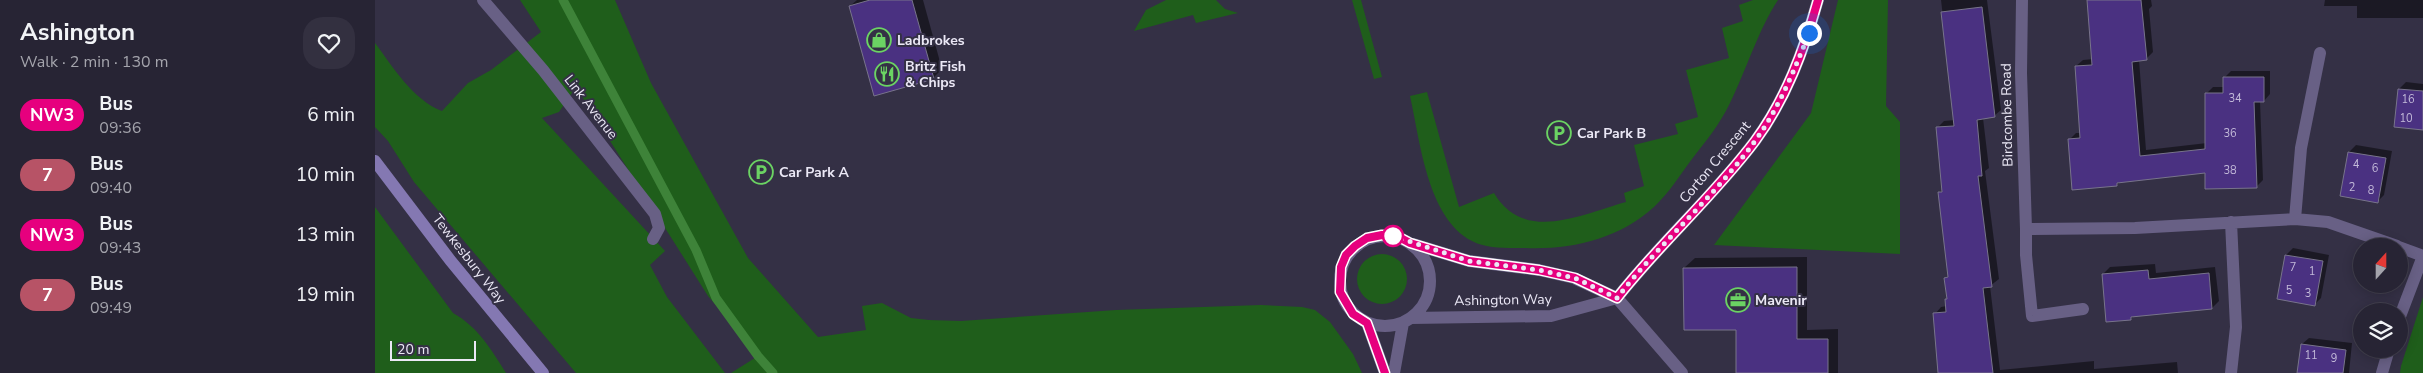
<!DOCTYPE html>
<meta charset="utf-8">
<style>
body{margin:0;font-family:"Nunito Sans",sans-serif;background:#333040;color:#f1f3f6;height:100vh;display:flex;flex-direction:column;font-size:19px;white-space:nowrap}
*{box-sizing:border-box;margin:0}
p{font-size:16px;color:#a4a4ac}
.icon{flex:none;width:28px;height:28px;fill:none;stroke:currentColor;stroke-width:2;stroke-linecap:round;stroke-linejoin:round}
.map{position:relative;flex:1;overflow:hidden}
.drawer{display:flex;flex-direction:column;background:#272434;width:375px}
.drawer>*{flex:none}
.badge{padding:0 10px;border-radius:16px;font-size:18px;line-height:32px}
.needle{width:32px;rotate:21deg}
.buttons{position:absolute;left:1978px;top:238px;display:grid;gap:10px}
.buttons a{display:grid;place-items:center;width:55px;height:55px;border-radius:50%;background:#272434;box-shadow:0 2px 12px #0003,0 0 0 1px #43414f;font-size:25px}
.scale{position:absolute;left:15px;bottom:12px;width:86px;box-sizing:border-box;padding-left:5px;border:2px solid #ebe8f6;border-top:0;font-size:14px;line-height:18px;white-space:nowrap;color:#ebe8f6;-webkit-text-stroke:4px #343045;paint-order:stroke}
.you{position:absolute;width:25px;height:25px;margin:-12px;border:4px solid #fff;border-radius:50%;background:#1a73e8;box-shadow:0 0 0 8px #1a73e833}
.map>.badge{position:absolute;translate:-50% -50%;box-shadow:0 0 0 2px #fff}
.round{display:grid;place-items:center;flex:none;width:52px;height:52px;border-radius:20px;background:#333040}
.overview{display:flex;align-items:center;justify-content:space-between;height:85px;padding:0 20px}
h1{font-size:24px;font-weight:700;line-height:38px}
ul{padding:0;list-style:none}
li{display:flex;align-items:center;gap:15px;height:60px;padding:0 20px}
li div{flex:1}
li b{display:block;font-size:19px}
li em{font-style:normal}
li .badge{min-width:55px;font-weight:700;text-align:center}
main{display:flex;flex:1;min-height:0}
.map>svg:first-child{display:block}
</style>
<main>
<section class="drawer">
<div class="overview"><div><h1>Ashington</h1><p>Walk · 2 min · 130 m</p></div><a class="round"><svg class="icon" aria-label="heart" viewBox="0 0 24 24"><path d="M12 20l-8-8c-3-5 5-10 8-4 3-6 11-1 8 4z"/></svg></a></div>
<ul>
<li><span class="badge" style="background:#e6007e;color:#fff">NW3</span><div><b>Bus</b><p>09:36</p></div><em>6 min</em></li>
<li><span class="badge" style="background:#b75366;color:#fff">7</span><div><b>Bus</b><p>09:40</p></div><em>10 min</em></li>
<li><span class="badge" style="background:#e6007e;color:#fff">NW3</span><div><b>Bus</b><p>09:43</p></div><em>13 min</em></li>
<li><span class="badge" style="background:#b75366;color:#fff">7</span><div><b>Bus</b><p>09:49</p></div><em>19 min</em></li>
</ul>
</section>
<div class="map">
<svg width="2048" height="373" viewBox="0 0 2048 373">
<rect width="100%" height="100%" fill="#343045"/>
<path fill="#1f5e1b" d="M145,0H240L276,83L373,258L443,337L491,330L487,306L507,303L536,318L554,320L586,321L741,310L886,305L927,307L940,310L955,322L978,354L987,373H356L383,356L394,367L333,296L201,87L184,112L167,118L290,251L275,265L292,297L350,373H201L39,182L13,141L0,127V43C18,67 38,100 67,111L93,83L116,70L166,32Z
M791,0H841L850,9L863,13L821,23L818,15L759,31L771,10Z
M977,0H986L1007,77L999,79Z
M1378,0H1403C1384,28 1371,71 1355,103C1345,124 1331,141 1317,159C1305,175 1294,193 1279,207C1244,239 1196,250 1150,248C1133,248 1112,249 1097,241C1052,218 1045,140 1035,96L1052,92L1084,207L1119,193C1149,244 1207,214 1251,202L1249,193L1269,186L1259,145L1303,134L1300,124L1323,117L1311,70L1354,58L1347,28L1368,21L1364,5Z
M1463,0H1513L1511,106L1525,122V254L1339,245L1436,113Z
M0,207L78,313C103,327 116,349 131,373H0Z
M982 279a25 25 0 1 1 50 0a25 25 0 1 1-50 0Z
M2048,297V373H2025L2026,366Z"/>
<path fill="#0007" d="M482,0H548L567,69L558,78L475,6Z
M1566,0H1612L1626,110L1619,116L1608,118L1614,168L1610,171L1624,279L1615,286L1625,370L1719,361V369L1802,362L1803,373H1565L1560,314L1566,307L1572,306L1571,299L1573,297L1570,278L1574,275L1564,193L1568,189L1562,128L1569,121L1580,120Z
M1714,0H1776L1777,6L1774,9L1778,52L1771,59L1764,60L1771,150L1832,143L1831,94L1838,87H1849V78L1856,71H1895V94L1889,101H1885L1888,180L1881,187L1831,171L1746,181L1742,185L1694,140L1701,133H1706L1701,66L1708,60L1718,59Z
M1950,0H2048V18H1982V6H1949Z
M2031,82L2048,84V129L2024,89Z
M1981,145L2017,151L2009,195L2002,202L1974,152Z
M1918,248L1954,255L1946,298L1939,305L1911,255Z
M1432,257V330L1463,329V373H1362V329L1309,268L1320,258Z
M1780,264L1781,273L1840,267L1844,301L1837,308L1760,315L1756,319L1728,274L1735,267Z
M1934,338L1977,343L1974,373H1924L1927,344Z"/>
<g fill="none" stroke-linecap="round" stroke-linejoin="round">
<path stroke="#3e8339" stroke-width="9" d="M188,0L321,250L341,298L383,356L398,373"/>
</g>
<path fill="#4a3181" stroke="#78748b" d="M495,0H537L559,79L499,96L474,6Z
M1712,0H1766L1772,60L1757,62L1765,156L1830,149V93H1848V77H1889V102H1879L1882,188L1830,189V173L1742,183V186L1697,190L1693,139L1705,138L1700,66L1717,65Z
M1607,7L1620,117L1602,120L1607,176H1603L1617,287L1608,288L1618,373H1563L1558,313L1571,312L1570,299H1572L1569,278L1573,277L1563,192H1567L1561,127L1579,126L1566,12Z
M2023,89L2048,91V130L2019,127Z
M1973,152L2011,158L2003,203L1965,196Z
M1910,255L1948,261L1940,306L1902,299Z
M1422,267V339H1453V373H1361V330H1309L1308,268Z
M1773,270L1774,279L1834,273L1837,309L1756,317V320L1731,322L1727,274Z
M1926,344L1971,350L1968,373H1922Z"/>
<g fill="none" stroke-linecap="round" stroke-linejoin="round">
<path stroke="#686085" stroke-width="12" d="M108,0L168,70L280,214L284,228L278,239
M1647,0L1646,73L1651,229L1760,228L1920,219L1953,222L2022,246
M1920,219L1926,148L1945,53
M1856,222L1861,327L1856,373
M1651,229V255L1657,316L1708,309
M2024,247L2048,256
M1242,298L1307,373
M2024,319L2048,256
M2007,373L2014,349"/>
<path stroke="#686085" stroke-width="12" d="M965 281a45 45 0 1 1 90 0a45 45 0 1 1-90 0Z
M1038,244L1094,261L1164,270L1199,278L1242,298
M1242,298C1285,243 1338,197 1380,141C1411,99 1429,50 1443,0
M1036,318L1176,316L1242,298
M992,323L1010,373
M1019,373L1028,323"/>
<path stroke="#8478b2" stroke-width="12" d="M0,161L75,260L168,373"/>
</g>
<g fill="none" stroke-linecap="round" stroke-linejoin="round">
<g stroke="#fff" stroke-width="11">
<path id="line" d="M1010,373L992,323L978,314L965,292L966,267L971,255L980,246L992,238L1007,235L1022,236L1035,243L1094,261L1164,270L1200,278L1242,298C1285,243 1338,197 1380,141C1411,99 1429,50 1443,0"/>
</g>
<use href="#line" stroke="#e6007e" stroke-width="8"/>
<path stroke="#ebe8f6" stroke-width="5" stroke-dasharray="0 9" d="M1018,236L1094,261L1164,270L1200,278L1242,298C1285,243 1339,197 1380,141C1404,108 1419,71 1434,33"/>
</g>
<defs>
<g id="shop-ring" transform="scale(1.25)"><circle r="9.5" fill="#343045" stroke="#6bd363" stroke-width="1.5"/><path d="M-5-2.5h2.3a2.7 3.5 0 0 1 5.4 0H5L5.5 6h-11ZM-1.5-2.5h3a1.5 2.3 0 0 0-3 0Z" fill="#6bd363"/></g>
<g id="restaurant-ring" transform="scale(1.25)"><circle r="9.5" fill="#343045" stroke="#6bd363" stroke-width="1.5"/><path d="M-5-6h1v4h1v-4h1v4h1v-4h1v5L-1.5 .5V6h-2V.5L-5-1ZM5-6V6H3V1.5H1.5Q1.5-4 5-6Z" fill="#6bd363"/></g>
<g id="parking-ring" transform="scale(1.25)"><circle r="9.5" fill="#343045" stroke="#6bd363" stroke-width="1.5"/><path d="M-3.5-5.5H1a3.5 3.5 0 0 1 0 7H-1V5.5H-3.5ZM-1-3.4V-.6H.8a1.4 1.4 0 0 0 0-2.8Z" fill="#6bd363"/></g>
<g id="office-ring" transform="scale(1.25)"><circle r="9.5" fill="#343045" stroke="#6bd363" stroke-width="1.5"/><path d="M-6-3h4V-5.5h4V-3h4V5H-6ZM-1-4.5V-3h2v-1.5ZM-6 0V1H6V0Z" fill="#6bd363"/></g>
</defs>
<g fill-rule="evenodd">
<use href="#shop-ring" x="504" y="40"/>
<use href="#restaurant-ring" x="512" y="74"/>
<use href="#parking-ring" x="1184" y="133"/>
<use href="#parking-ring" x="386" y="172"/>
<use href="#office-ring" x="1363" y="300"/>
</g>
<circle fill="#fff" stroke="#e6007e" stroke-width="2.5" cx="1018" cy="236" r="10"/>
<g text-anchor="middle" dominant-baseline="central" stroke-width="4" stroke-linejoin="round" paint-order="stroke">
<g font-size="11" fill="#c3bad9">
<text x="1860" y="98">34</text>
<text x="2033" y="99">16</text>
<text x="2031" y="118">10</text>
<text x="1855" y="133">36</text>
<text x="1981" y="164">4</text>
<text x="2000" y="168">6</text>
<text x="1855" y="170">38</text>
<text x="1977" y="187">2</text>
<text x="1996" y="190">8</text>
<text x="1918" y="267">7</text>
<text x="1937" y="271">1</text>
<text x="1914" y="290">5</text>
<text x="1933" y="293">3</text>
<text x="1936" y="355">11</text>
<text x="1959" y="358">9</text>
</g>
<g font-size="14" font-weight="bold" fill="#ebe8f6" stroke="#343045" text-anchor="start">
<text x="522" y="40">Ladbrokes</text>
<text x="530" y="66">Britz Fish<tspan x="530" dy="16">&amp; Chips</tspan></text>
<text x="1202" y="133">Car Park B</text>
<text x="404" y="172">Car Park A</text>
<text x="1380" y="300">Mavenir</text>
</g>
<g font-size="14" fill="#ebe8f6" stroke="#343045">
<text transform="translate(216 107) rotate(52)">Link Avenue</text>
<text transform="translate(1632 115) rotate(-91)">Birdcombe Road</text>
<text transform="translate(1340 162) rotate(-50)">Corton Crescent</text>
<text transform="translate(94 259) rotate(52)">Tewkesbury Way</text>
<text transform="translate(1128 300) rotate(-1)">Ashington Way</text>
</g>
</g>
</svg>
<div class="buttons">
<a><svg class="needle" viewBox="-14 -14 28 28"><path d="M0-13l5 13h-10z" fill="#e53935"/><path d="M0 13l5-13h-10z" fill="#a4a4ac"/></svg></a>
<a><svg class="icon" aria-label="layers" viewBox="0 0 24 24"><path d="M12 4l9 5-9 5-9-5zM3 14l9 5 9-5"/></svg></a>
</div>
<div class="scale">20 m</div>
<div class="you" style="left:1434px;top:33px"></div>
</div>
</main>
